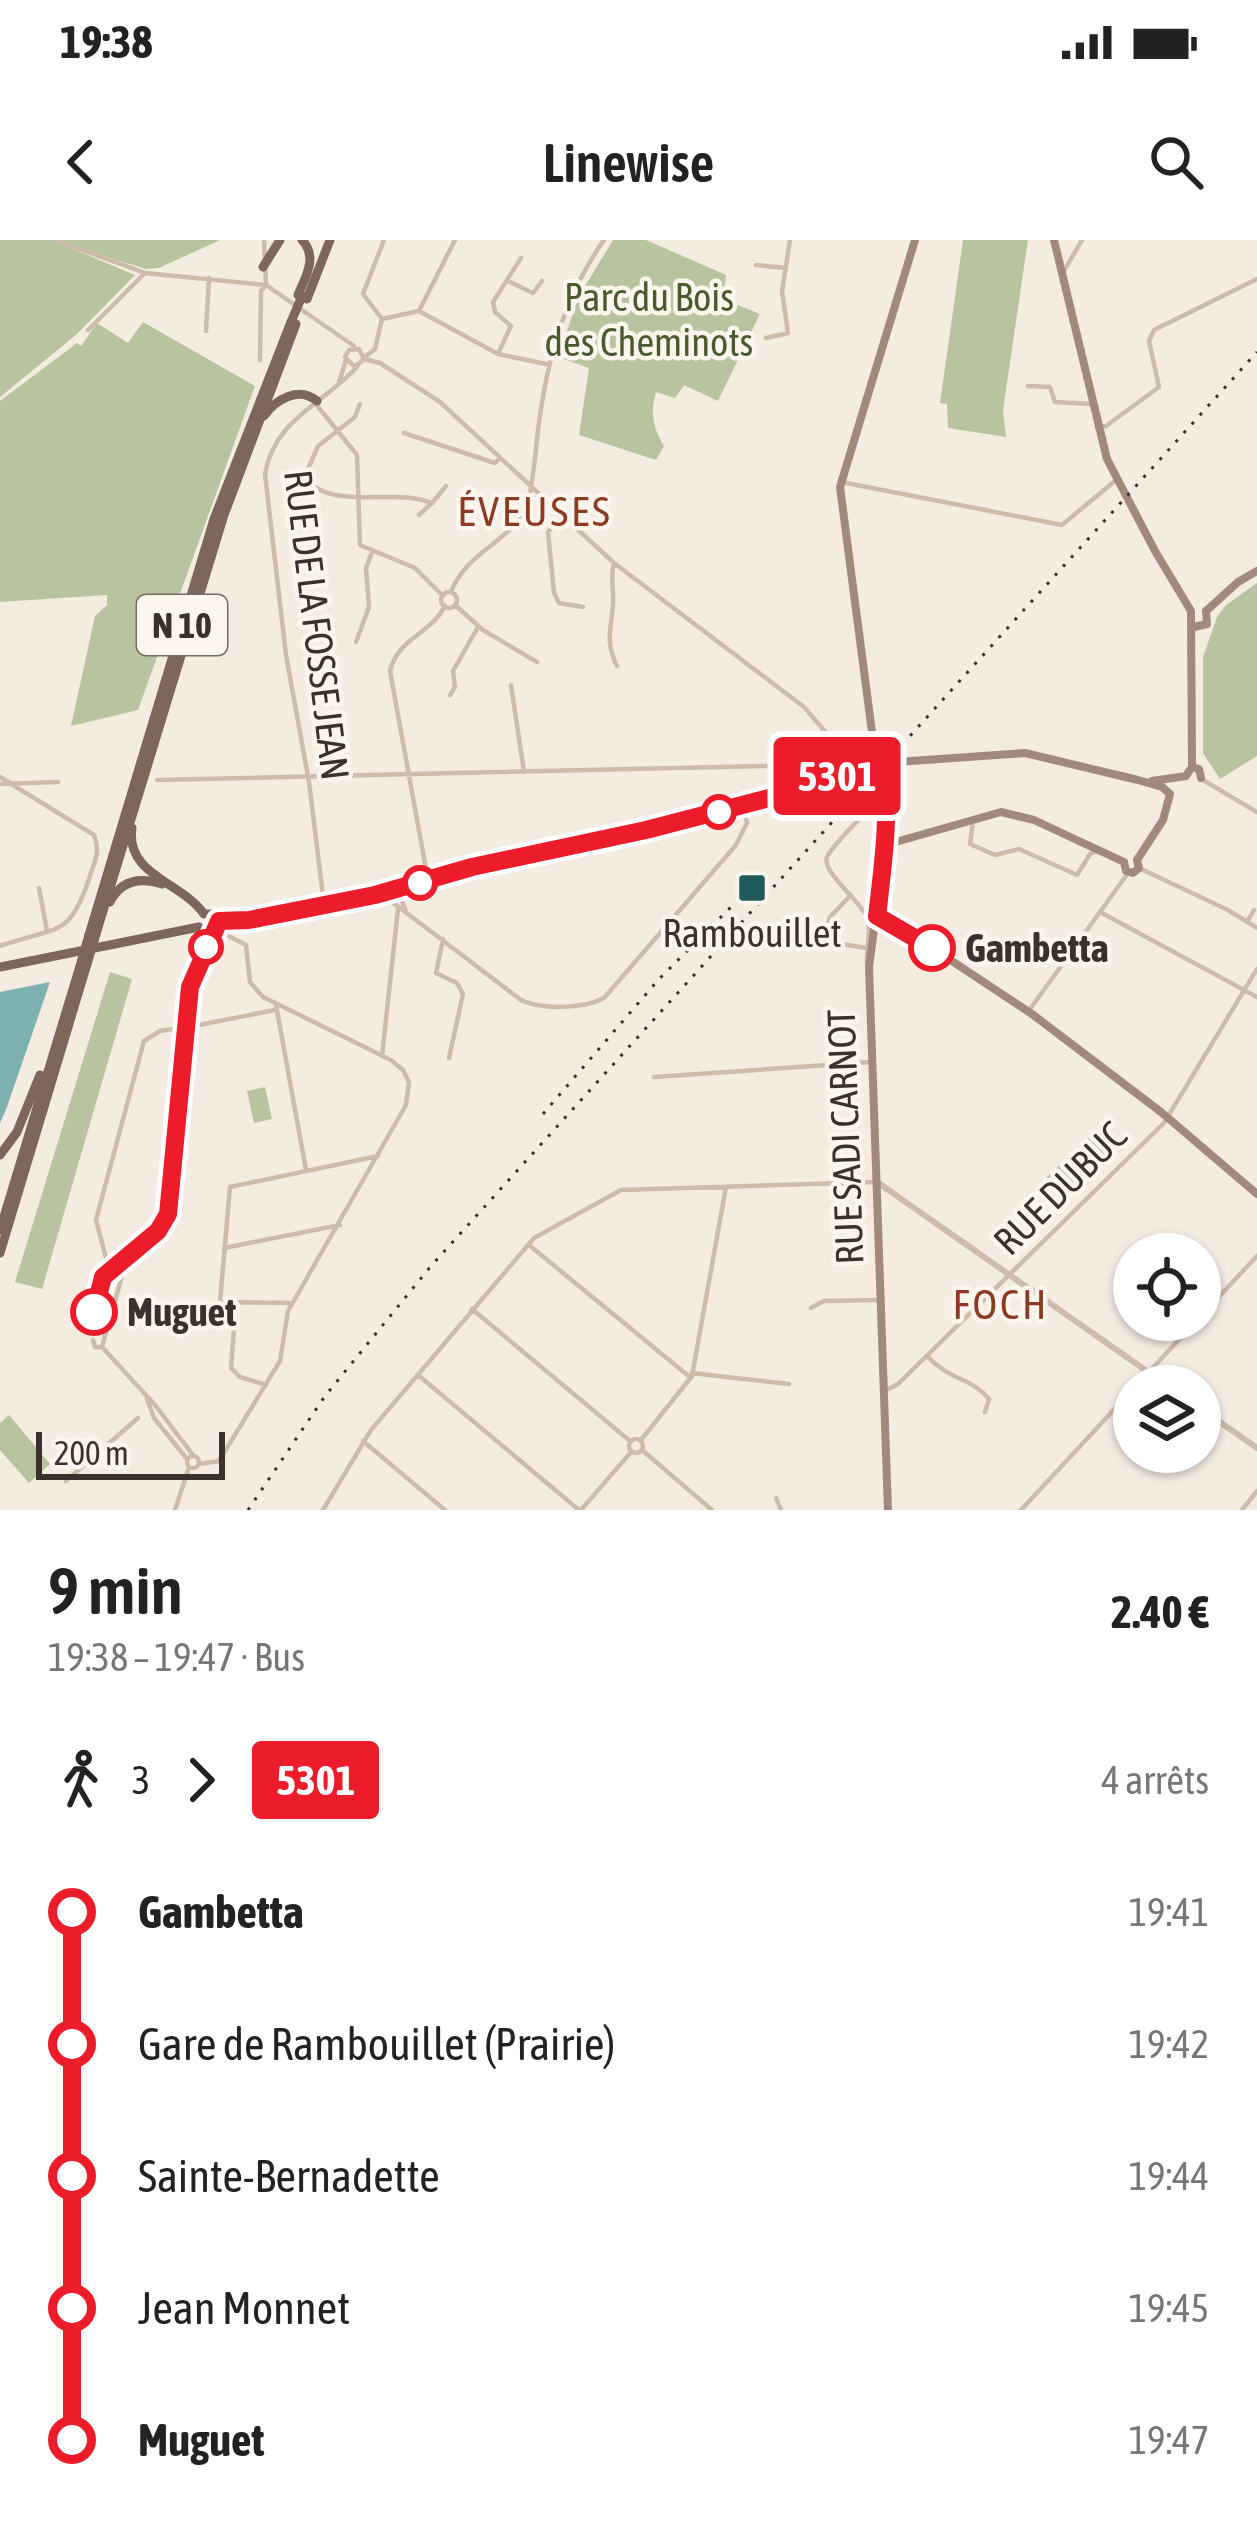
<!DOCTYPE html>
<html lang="fr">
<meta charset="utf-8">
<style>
body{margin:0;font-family:"Asap Condensed",sans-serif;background:#f6f6f6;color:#222;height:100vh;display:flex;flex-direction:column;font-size:45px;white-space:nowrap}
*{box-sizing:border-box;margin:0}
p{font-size:39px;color:#767676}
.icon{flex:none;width:66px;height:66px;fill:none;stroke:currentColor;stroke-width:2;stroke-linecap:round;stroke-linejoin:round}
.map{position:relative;height:1270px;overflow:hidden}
.side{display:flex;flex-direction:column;background:#fff;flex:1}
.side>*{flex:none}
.badge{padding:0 24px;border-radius:9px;font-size:42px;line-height:78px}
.fabs{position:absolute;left:1113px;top:993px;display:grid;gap:24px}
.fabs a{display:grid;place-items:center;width:108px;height:108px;border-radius:50%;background:#fff;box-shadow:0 3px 9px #0004;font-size:60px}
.scale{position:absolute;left:36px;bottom:30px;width:189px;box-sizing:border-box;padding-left:12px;border:6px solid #3b302b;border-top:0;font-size:33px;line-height:42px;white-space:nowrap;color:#3b302b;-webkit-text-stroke:9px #fbf5ee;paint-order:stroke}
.map>.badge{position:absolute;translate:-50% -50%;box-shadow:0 0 0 6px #fff}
.legs{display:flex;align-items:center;gap:18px;height:132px;padding:0 48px;font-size:39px}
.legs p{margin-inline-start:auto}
.overview{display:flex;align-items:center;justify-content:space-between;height:204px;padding:0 48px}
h1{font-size:66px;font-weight:600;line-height:90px}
ul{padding:0 48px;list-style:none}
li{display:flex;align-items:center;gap:42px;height:132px;font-size:45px}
li i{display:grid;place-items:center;width:18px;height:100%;margin:0 15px;background:currentColor}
li i::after{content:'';width:30px;height:30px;margin:-15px;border:9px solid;border-radius:50%;background:#fff}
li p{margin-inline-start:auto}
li:first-child i{background:linear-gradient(#0000 50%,currentColor 0)}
li:last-child i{background:linear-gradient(currentColor 50%,#0000 0)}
.status{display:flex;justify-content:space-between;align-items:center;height:84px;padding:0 60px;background:#fff;direction:ltr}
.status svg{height:33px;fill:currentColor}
header{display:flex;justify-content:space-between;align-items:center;height:156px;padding:0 48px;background:#fff;font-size:54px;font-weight:600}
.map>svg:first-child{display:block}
</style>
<div class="status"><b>19:38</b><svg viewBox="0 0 49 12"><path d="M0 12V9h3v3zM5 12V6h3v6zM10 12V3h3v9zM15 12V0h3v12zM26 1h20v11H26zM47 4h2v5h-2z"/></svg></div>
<header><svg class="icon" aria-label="back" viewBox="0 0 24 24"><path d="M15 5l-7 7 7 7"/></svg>Linewise<svg class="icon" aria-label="search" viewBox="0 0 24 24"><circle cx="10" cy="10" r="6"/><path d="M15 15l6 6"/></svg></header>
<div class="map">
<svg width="1257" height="1270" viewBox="0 0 1257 1270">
<rect width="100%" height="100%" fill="#f4ebe1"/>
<path fill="#b8c4a0" d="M0,0H220L159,28L146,29L59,3L135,35L76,95L0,157Z
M613,0H646L726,35L723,59L760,74L718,161L684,145L675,158L656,152C650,173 653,188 664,206L656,220L579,195L589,128L558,117L579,56Z
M963,0H1028L1003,170L1006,197L948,188L947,164L940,163Z
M143,82L255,146L138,470L71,486L95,376L107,365V355L0,362V161L77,103L81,106L97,83L128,103Z
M1257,343V516L1220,539L1203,513V417L1217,377L1226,365Z
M110,732L132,739L42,1049L15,1042Z
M265,847L272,879L254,883L247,851Z
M1092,895L1107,911L1062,952L1047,937Z
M9,1175L50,1224L29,1243L0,1210V1183Z"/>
<path fill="#7fb0b2" d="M50,742L7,867L0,883V752Z"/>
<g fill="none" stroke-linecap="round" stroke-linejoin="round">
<path stroke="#cdbbac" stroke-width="4.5" d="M973,581L970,604L995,615L1019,609L1077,635L1090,614L1099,610
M66,1241L138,1178"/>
<path stroke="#cdbbac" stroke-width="4.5" d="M55,0L145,33L266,45
M756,25L785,28
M1062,34L1082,0
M508,41L533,53L542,41
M266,45L354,106
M419,71L498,114L546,124
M382,79L419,71L455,0
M382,79L363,54L384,0
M88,90L145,33
M206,91L209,38
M766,98L788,93L782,51L790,0
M498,114L511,86L495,72L493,62L521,18
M366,116L375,109L382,79
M364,119L355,127L345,117L349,110L359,109L364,119L380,123L440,162L614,323L804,467L840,509L847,530
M260,120L261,51L266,45L264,0
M339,142L346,120
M1028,146L1050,147L1055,162L1092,164
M315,163L357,215L360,305L415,328L443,356
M360,164L355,177L318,206L304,238C334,272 394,247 432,263L419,275
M1097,188L1106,186L1159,147L1149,101L1154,90L1257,39
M404,193L495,223L500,218
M841,242L1062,285L1116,240
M432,263L446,246
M562,276L548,292L554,353L559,363L583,367
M614,323C610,337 614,350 613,365C611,390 605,402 617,426
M451,352C466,313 506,303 525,271C532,259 536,207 538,190C547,120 563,58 604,0
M441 360a8 8 0 1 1 16 0a8 8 0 1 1-16 0Z
M455,365L483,390L537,422
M356,402L369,367L366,328L372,312
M511,445L524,532
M450,455L455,447L453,431L478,387
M0,537L94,595C100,610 96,619 91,633C70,699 60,685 0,706
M157,540L846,524
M1203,540L1257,572
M0,544L58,542
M1139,628L1228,670L1257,688
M428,640L390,431C398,398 431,394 445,366
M39,648L47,691
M403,651L402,661L407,674
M383,655L521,760C542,770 583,769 604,758L736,605L747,583L743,565
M851,655L830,677L826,689L842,704L867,708
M324,664L309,542L286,415L265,234C274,180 323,164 357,127
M1100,672L1257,757
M1247,682L1254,670
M443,699L436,733L457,743L463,754L449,818
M867,724C866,710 872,689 867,677C860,661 821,631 827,617C837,598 869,573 883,551
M276,765L306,930
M1028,772L1128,633
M199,785L275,770
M382,816L398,669
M654,837L871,822
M529,1005L691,1138
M224,1008L340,985
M109,1029L96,980L144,801L160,791L186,787
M110,1034L111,1028L157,991L168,974L190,747L212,697
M236,1062L231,1128L240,1137L266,1145
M289,1063L220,1062L230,947L378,916
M811,1068L824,1061L881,1060
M472,1069L630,1201
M1200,1077L1257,1016
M93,1100L95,1107H102L155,1165L193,1215
M102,1107L126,1022
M927,1116C950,1141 971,1137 989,1159L985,1172
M692,1133L789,1144
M418,1135L579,1270
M1136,1146L1197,1080
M883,1152L898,1144L1164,883L1257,729
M147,1159L154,1178L187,1219
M629 1206a7 7 0 1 1 14 0a7 7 0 1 1-14 0Z
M641,1200L692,1136L726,947
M363,1201L445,1270
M642,1210L712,1270
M187 1222a6 6 0 1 1 12 0a6 6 0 1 1-12 0Z
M199,1224L219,1221L280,1121L288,1071L406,865L409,842L403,830L391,820L263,757L250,742L246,705L217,690
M776,1258L781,1270
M175,1270L189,1227
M323,1270L371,1190L534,998L621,950L876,942
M581,1270L631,1212
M1021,1270L1134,1148
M1242,1270L1257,1251"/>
<path stroke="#cdbbac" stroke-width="6" d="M877,942L1168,1146
M1200,1168L1257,1208"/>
<path stroke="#a18a7d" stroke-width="8" d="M1054,0L1107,219L1155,311L1191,371L1192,527
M1206,371L1238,342L1257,331
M1194,387L1207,384L1206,371
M876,523L840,247L915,0
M884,524L885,605L869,727L888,1270
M1192,527L1199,529L1201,538
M1152,541L1186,536L1192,527
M885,605L1001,572L1034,580L1124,622
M1137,620L1163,580L1170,554
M1124,622L1126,631L1133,633L1139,628L1137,620
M877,676L887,678L1032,774L1161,872L1257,954
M219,681L249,680L375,655L472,627L646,590L773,557L868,524L1025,513L1138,540L1162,547L1170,554"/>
<path stroke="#7d675c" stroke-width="9" d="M263,27L280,0
M298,55C306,36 318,17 302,0
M307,59L330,0
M264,176C276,159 299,146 317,161
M132,588C125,635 182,642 204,674H213L219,681L213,693H203L199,687
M110,662C121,640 140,637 162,644
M96,694L224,275L296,84
M89,695L214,279L291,82
M0,727L199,687
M0,915L17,892L40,835
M0,990L80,726
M0,1013L87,724"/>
<path stroke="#3b302b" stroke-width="3" stroke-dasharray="3 9" stroke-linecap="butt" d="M543,874L659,739L754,644
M248,1270L325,1156L431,1026L1257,112"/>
<path stroke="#7d675c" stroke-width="9" d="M291,82L302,56
M87,724L96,694
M80,726L89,695"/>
</g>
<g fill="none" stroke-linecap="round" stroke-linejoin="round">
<g stroke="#fff" stroke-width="27">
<path id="line-1" d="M94,1072L103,1037L158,991L168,974L190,747L219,681L249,680L375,655L472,627L646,590L773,557L876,523L884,524C890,574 883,626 877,676L932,708"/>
</g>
<use href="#line-1" stroke="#ed1c2a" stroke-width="18"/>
</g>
<g fill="#fff" stroke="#ed1c2a" stroke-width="6">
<circle cx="719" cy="572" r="15"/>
<circle cx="420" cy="643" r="15"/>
<circle cx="206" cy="707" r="15"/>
<circle cx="932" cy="708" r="21"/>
<circle cx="94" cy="1072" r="21"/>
</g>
<rect fill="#1f5a5e" stroke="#fbf5ee" stroke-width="4.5" x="737" y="633" width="30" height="30" rx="6"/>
<g text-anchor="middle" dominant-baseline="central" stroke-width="9" stroke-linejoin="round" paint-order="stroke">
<rect fill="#fbf5ee" stroke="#756b66" stroke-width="3" x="137" y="355" width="90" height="60" rx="9"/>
<g font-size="36" font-weight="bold" fill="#3b302b">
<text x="182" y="385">N 10</text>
</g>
<g font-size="39" fill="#4a5a2e" stroke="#fbf5ee">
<text x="649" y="57">Parc du Bois<tspan x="649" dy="45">des Cheminots</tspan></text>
</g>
<g font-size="39" fill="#3b302b" stroke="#fbf5ee">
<text transform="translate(317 385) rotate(83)">RUE DE LA FOSSE JEAN</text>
<text transform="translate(845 897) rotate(-92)">RUE SADI CARNOT</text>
<text transform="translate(1060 948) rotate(-45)">RUE DUBUC</text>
</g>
<g font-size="39" fill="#3b302b" stroke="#fbf5ee">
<text x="752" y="693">Rambouillet</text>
</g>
<g font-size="39" font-weight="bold" fill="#3b302b" stroke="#fbf5ee" text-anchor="start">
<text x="965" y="708">Gambetta</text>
<text x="127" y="1072">Muguet</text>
</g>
<g font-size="42" letter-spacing="3" fill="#8c3b22" stroke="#fbf5ee">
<text x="535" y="271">ÉVEUSES</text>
<text x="1001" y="1064">FOCH</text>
</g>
</g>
</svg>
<div class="fabs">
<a><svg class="icon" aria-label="locate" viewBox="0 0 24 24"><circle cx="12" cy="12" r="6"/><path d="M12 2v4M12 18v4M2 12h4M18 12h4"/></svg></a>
<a><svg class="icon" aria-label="layers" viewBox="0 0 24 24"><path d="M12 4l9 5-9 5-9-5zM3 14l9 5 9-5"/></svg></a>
</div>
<div class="scale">200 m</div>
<b class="badge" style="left:837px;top:536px;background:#ed1c2a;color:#fff">5301</b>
</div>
<section class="side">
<div class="overview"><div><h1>9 min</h1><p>19:38 – 19:47 · Bus</p></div><b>2.40 €</b></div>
<div class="legs"><svg class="icon" aria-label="walk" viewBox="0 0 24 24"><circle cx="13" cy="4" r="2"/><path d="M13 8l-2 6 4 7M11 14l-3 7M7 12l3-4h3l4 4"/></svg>3<svg class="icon" aria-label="forward" viewBox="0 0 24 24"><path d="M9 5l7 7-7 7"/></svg><b class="badge" style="background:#ed1c2a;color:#fff">5301</b><p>4 arrêts</p></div>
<ul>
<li><i style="color:#ed1c2a"></i><b>Gambetta</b><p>19:41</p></li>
<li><i style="color:#ed1c2a"></i><span>Gare de Rambouillet (Prairie)</span><p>19:42</p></li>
<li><i style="color:#ed1c2a"></i><span>Sainte-Bernadette</span><p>19:44</p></li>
<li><i style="color:#ed1c2a"></i><span>Jean Monnet</span><p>19:45</p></li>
<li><i style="color:#ed1c2a"></i><b>Muguet</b><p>19:47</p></li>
</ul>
</section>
